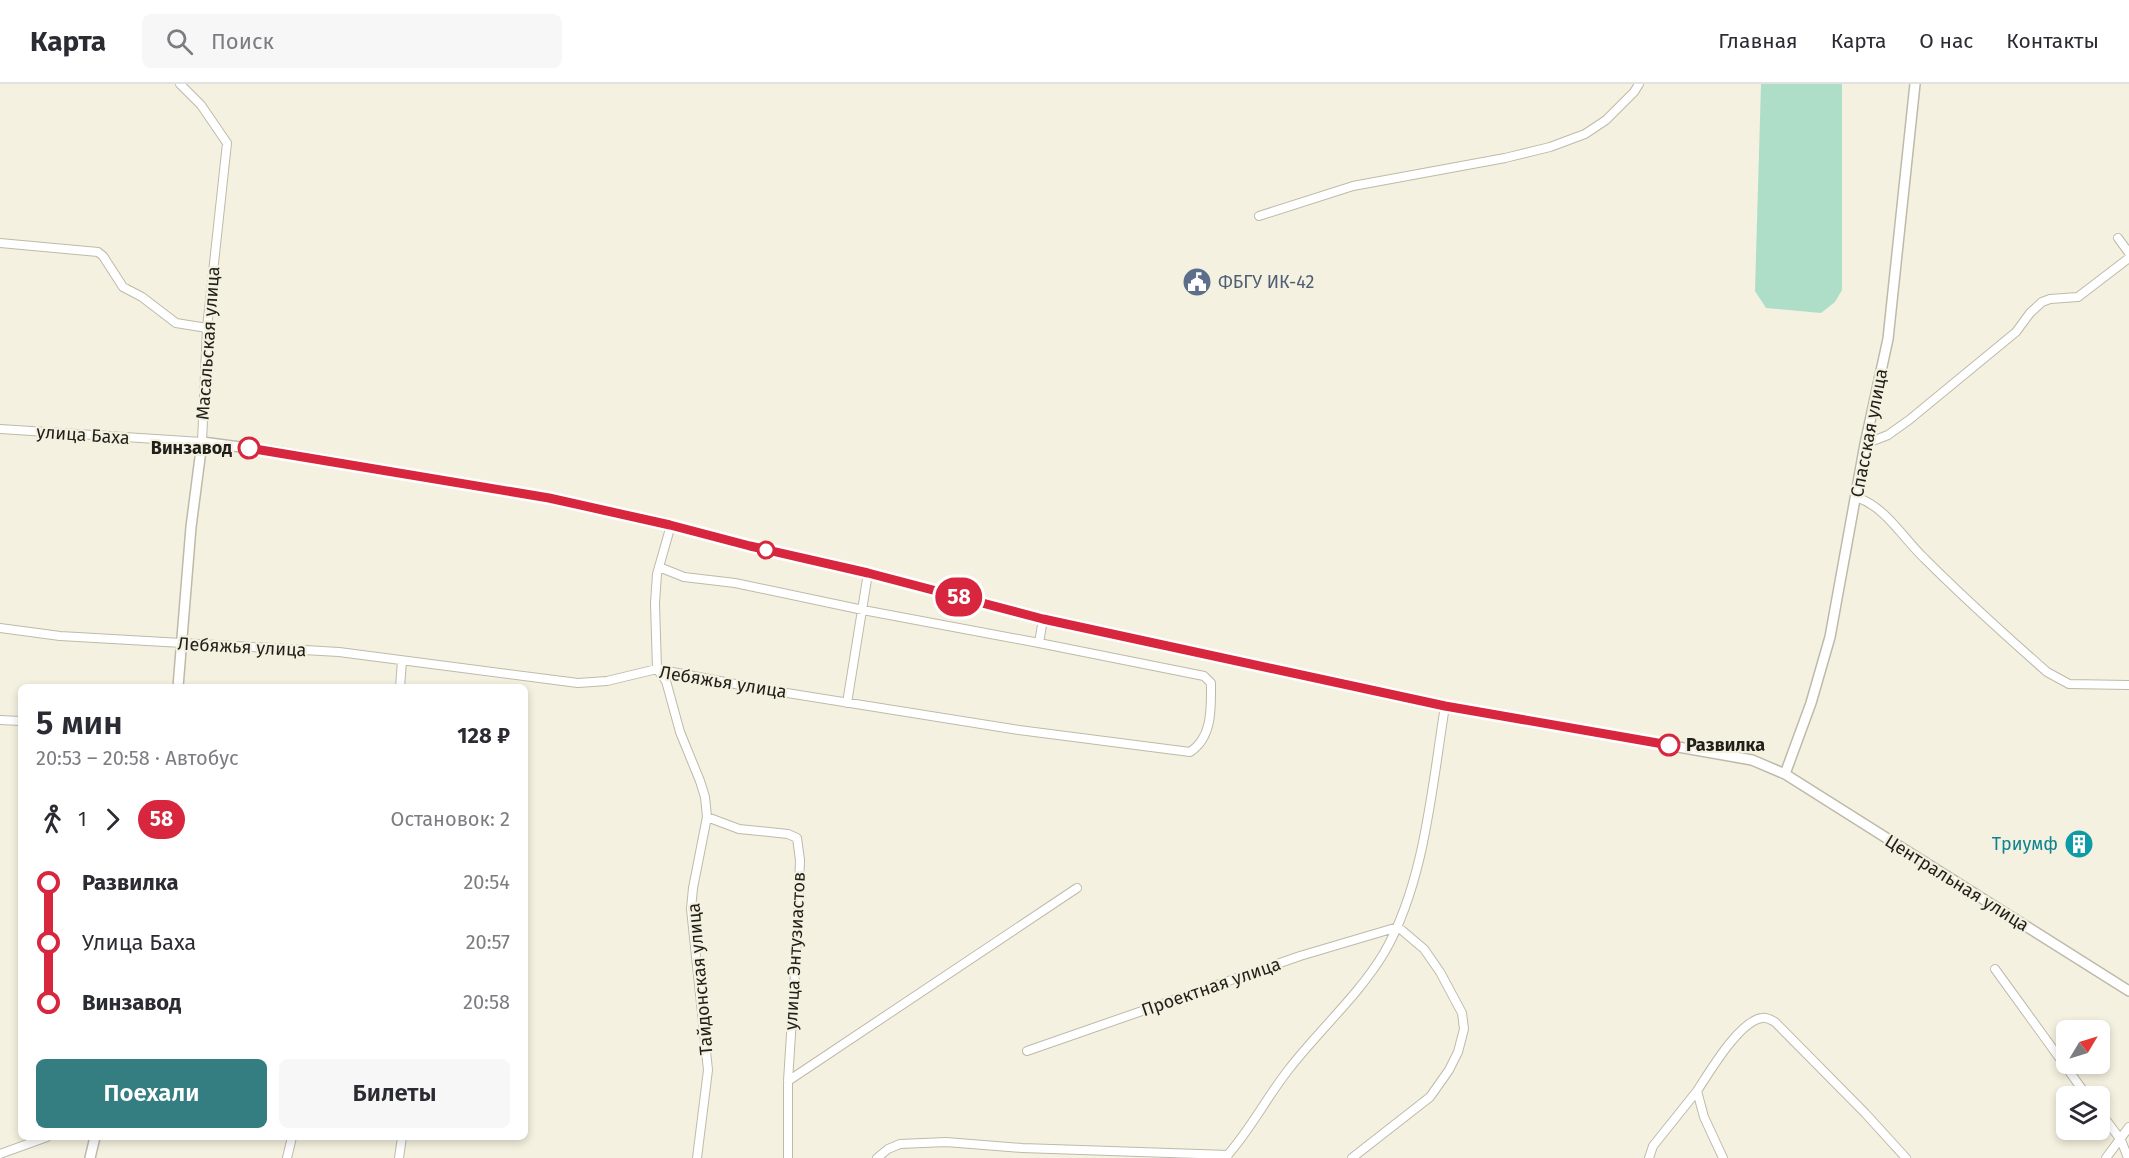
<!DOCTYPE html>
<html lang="ru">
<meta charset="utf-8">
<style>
body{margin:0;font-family:"Fira Sans",sans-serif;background:#f7f7f7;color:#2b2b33;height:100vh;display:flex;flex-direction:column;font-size:22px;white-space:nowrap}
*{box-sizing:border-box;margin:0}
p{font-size:20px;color:#7c7c81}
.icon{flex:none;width:33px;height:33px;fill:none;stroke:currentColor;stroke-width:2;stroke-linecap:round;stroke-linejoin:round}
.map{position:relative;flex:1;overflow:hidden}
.side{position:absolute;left:18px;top:600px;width:510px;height:456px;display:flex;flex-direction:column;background:#fff;border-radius:9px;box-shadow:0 3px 9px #0003}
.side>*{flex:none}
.badge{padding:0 12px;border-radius:20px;font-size:21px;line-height:39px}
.needle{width:39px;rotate:52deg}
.controls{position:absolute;left:2056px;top:936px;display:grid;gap:12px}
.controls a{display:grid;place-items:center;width:54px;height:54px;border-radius:9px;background:#fff;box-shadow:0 3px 9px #0003;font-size:30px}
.map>.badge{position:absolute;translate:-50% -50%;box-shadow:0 0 0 3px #fff}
.legs{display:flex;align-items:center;gap:9px;height:66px;padding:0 18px;font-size:20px}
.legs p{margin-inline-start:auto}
.summary{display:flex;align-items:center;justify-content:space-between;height:102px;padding:0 18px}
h1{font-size:33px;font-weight:600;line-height:45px}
.action{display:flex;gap:12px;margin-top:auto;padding:12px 18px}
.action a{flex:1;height:69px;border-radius:9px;background:#347d80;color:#fff;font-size:24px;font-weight:600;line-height:69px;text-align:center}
.action a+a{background:#f7f7f7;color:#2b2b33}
ul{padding:0 18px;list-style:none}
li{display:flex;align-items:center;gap:21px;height:60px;font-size:22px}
li i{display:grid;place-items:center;width:9px;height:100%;margin:0 8px;background:currentColor}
li i::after{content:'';width:15px;height:15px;margin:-8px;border:4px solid;border-radius:50%;background:#fff}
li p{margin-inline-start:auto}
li:first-child i{background:linear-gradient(#0000 50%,currentColor 0)}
li:last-child i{background:linear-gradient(currentColor 50%,#0000 0)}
header{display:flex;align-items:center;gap:36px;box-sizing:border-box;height:84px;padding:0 30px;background:#fff;border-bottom:2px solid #e1e1e2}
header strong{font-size:28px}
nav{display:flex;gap:33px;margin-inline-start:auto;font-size:21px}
.search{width:420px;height:54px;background:#f7f7f7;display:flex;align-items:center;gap:15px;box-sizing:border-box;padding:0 21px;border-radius:9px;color:#7c7c81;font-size:22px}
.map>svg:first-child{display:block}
</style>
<header>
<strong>Карта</strong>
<div class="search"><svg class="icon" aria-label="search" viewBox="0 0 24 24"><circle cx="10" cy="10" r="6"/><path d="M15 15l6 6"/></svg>Поиск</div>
<nav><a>Главная</a><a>Карта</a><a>О нас</a><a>Контакты</a></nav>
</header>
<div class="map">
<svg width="2129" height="1074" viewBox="0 0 2129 1074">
<rect width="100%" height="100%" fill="#f5f1e0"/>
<path fill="#aedec7" d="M1761,0H1842V206L1835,218L1821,229L1766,224L1755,207Z"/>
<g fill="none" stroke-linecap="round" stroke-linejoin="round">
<g stroke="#bebaaa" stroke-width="10">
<path id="minor" d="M1259,132L1353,102L1505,74L1550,63L1585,50L1606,36L1634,8L1639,0
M2118,154L2129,169
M0,159L98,168L103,172L123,203L142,213L176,239L207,244
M0,345L202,358L207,244L227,59L201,21L180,0
M1865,360L1888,351L1909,336L2016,248L2030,229L2042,218L2050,215L2078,213L2129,174
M1856,413C1886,423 1902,453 1924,474C1964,514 2005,551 2047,588L2069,600L2129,601
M671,441L657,490L655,519L657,585L666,597L680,648L700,697L705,713L707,733L693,804L691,825L708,986L697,1074
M659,483L684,493L735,499L863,526L1039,559
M0,544L60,552L339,568L578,599L607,597L657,585L756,604L1019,646L1190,668C1213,653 1211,623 1211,599L1204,592L1039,559L1043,535
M400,603L402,577
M847,619L868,489
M0,636L21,637
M707,733L739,745L788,750L797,754L800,776L797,857L788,997V1074
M1995,885L2087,1012
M1027,967L1300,872L1398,843L1424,865L1440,888L1462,929L1464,945L1458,968L1449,986L1430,1013L1352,1074
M788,997L1077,804
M2100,1028L2121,1056L2128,1074
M0,1070L47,1053
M287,1074L292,1053
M399,1074L402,1053
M877,1074L888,1065L900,1060L946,1058L1022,1064L1228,1071
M1225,1074C1250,1047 1266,1014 1289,985C1319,946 1358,912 1384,869C1425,798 1432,702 1445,622
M1649,1074L1653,1062L1697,1007
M1723,1074L1704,1033L1697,1007C1709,989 1739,937 1762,934C1767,933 1771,936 1775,938L1865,1029L1906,1074
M2106,1074L2129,1043"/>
</g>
<g stroke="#bebaaa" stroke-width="12">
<path id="tertiary" d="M178,603L191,443L202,358L272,367L549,414L671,441L750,462L868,489L1043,535L1445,622L1752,676L1785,690L2129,907
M1785,690L1811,619L1830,553L1865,360L1888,255L1915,0
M90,1074L95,1053"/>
</g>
<use href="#minor" stroke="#fff" stroke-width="8"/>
<use href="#tertiary" stroke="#fff" stroke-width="9"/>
</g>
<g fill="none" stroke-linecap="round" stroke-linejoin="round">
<g stroke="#fff" stroke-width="14">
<path id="line-1" d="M249,364L549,414L670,441L750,462L868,489L1043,535L1445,622L1669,661"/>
</g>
<use href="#line-1" stroke="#d7263d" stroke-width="9"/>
</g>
<defs>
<g id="civic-disc" transform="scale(1.5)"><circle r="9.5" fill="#5c6f8a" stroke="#f5f1e0"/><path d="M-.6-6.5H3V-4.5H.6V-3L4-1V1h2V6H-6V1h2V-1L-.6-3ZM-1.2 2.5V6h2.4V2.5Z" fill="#fff"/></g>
<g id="building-disc" transform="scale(1.5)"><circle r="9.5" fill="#0f9aa8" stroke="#f5f1e0"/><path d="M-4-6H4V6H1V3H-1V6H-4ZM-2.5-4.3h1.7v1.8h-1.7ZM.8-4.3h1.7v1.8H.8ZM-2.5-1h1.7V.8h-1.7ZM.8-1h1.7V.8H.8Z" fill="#fff"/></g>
</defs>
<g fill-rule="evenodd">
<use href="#civic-disc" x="1197" y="198"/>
<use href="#building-disc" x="2079" y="760"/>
</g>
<g fill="#fff" stroke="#d7263d" stroke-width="3">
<circle cx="249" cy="364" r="10"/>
<circle cx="766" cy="466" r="8"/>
<circle cx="1669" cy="661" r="10"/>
</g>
<g text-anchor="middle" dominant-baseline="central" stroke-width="4.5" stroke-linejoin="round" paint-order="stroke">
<g font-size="18" fill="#4e5e75" stroke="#f5f1e0" text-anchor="start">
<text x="1218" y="198">ФБГУ ИК-42</text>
</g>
<g font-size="18" fill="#201f19" stroke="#f5f1e0">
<text transform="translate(208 259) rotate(-86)">Масальская улица</text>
<text transform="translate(1869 349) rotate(-79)">Спасская улица</text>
<text transform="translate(83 351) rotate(4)">улица Баха</text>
<text transform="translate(242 563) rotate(3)">Лебяжья улица</text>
<text transform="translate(723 598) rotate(9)">Лебяжья улица</text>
<text transform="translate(1957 799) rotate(32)">Центральная улица</text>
<text transform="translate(795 867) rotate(-87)">улица Энтузиастов</text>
<text transform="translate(700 895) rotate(-95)">Тайдонская улица</text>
<text transform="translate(1211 903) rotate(-19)">Проектная улица</text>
</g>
<g font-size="18" font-weight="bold" fill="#201f19" stroke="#f5f1e0" text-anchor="end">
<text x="232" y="364">Винзавод</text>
<text x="1686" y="661" text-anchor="start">Развилка</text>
</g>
<g font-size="18" fill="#0d838f" stroke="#f5f1e0" text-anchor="end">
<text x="2058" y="760">Триумф</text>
</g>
</g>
</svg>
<div class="controls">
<a><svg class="needle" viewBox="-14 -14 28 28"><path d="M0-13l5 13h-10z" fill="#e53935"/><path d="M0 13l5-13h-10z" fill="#7c7c81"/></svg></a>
<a><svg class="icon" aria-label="layers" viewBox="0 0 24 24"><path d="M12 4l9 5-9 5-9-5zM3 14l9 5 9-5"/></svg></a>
</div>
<b class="badge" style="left:959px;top:513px;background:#d7263d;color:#fff">58</b>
<section class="side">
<div class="summary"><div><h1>5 мин</h1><p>20:53 – 20:58 · Автобус</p></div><b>128 ₽</b></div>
<div class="legs"><svg class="icon" aria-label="walk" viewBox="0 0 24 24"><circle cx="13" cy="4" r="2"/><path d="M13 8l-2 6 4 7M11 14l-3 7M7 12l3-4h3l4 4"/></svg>1<svg class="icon" aria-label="forward" viewBox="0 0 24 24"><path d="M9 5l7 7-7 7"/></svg><b class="badge" style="background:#d7263d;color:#fff">58</b><p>Остановок: 2</p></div>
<ul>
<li><i style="color:#d7263d"></i><b>Развилка</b><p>20:54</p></li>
<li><i style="color:#d7263d"></i><span>Улица Баха</span><p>20:57</p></li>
<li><i style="color:#d7263d"></i><b>Винзавод</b><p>20:58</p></li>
</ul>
<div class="action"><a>Поехали</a><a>Билеты</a></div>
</section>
</div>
